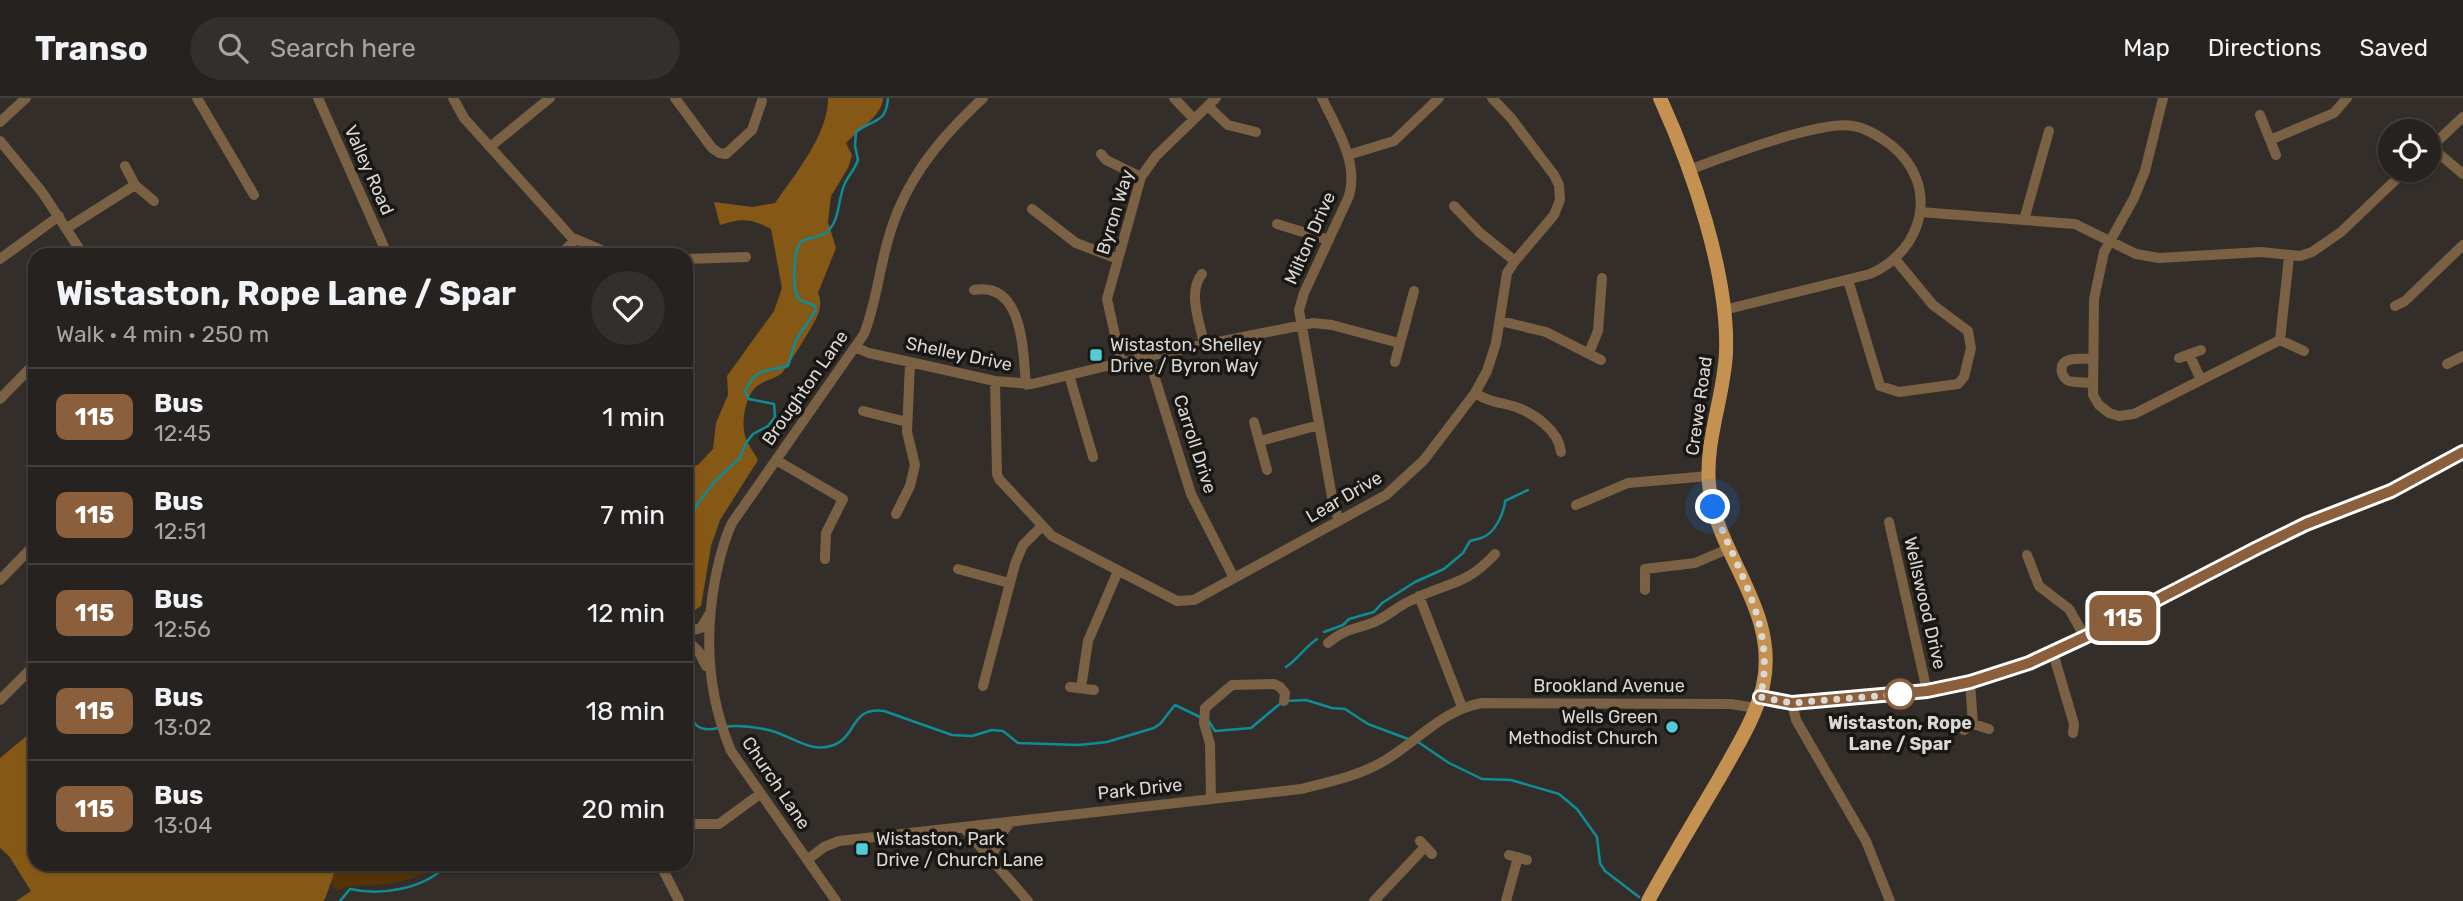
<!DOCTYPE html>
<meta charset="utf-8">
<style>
body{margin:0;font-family:Rubik,sans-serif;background:#322f2c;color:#f1f3f6;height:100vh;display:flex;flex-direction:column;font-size:26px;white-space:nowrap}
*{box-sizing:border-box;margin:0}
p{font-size:23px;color:#a4a4a4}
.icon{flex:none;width:38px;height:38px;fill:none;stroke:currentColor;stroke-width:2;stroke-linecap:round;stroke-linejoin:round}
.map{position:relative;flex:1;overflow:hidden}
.details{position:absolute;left:28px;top:150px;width:665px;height:623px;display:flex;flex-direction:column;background:#26221f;border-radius:21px;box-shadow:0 2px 5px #0004,0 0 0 2px #423f3d}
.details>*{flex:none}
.badge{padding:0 14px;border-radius:10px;font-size:24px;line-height:46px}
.fabs{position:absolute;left:2378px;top:21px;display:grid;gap:14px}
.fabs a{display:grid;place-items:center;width:63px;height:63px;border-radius:50%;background:#26221f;box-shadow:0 2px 5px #0004,0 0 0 2px #423f3d;font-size:35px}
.you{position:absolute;width:35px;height:35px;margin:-18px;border:5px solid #fff;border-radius:50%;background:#1a73e8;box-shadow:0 0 0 10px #1a73e833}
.map>.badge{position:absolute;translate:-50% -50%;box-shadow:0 0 0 4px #fff}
.round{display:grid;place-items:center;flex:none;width:74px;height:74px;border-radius:37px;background:#322f2c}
.headline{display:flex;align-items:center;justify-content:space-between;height:119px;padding:0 28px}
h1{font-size:33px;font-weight:700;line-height:52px}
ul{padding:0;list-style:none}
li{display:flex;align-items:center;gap:21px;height:98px;padding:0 28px;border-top:2px solid #423f3d}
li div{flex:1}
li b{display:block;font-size:26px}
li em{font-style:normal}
li .badge{min-width:77px;font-weight:700;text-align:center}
header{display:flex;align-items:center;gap:42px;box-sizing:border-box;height:98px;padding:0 35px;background:#26221f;border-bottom:2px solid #423f3d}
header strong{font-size:33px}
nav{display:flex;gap:38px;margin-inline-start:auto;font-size:24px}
.search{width:490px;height:63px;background:#322f2c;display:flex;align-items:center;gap:18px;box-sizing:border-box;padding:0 24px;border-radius:38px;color:#a4a4a4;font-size:26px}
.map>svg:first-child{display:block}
</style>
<header>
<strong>Transo</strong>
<div class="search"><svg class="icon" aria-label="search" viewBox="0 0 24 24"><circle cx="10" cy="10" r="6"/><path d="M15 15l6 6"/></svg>Search here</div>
<nav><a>Map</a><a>Directions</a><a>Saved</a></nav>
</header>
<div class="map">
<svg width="2463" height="803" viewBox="0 0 2463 803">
<rect width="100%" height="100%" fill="#332e29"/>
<path fill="#523408" d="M314,767H438C424,779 395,786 376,787C362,788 351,785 338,793Z"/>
<path fill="#855816" d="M828,0H883C883,17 857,33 846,45L852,57L848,70L831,98L828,124L836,150L818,195C821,202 821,209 818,216C817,222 786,272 781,276C774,281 765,282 757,288C746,297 742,320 744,333C745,343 754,354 758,362L720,422L711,448L701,508L686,518V369L698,367L713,351L716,325L728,297L727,278L774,213L782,190L771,131C750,120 742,120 720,127L714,104L752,109L775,105C794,78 829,35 828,0Z
M35,631V766L337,767L325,801L323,803H16L31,793L9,758L0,750V660Z"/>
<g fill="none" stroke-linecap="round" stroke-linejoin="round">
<path stroke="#0e8d97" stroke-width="2.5" d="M686,427L698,405L716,382L740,360L746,345L753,336L768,328L775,319L774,306L749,301L745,294C756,269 765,274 788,268L796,242L816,212L814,207C810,206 803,204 799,201C792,195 793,151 801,144C809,138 822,141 830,131C840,119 838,100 845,85C849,77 855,71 858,62L855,48L856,34C873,20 886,27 888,0
M1324,534L1343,527L1349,521L1374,514L1382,505L1415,484L1444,471L1463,455L1470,443C1474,442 1478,441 1481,440C1495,436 1504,415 1505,403L1528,392
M1286,569C1299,560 1305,549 1317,541
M1287,603L1306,602L1332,610L1345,611L1368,626L1408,641
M686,607C692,625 697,635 718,630
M1208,622L1215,633L1251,630L1281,605
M725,629C736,626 766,630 778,635C797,642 813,655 834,647C857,638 851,608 884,613L952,637L972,638L992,632L1003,633L1018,645L1079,647L1107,644L1154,630L1160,626L1175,607L1202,620
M1418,644L1449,665L1482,681L1511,682L1559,696L1577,711L1597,739L1600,765L1605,773L1639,799
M340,803L350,791C382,798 425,791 448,766"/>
<path stroke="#7b6143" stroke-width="10" d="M197,0L254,97
M318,0L388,158
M453,0L464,20L573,141
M675,0L712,50L719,55L726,56L752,32L762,3
M1174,0L1194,21
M1322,0C1336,30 1359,64 1349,98L1304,195L1299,212L1333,405L1339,423
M2163,0L2145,73L2134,100L2104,154L2094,201L2093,297L2099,307L2109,315L2119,318L2134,316L2280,242L2289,159
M1208,8L1228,27L1256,34
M2260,17L2276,57
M0,24L26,0
M2270,42L2334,15L2347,0
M0,43L42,94L84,158
M490,49L550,0
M2431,49L2463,76
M2429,51L2463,19
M1101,56L1106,62L1141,79
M1348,57L1394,43L1439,0
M125,68L135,87L154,103
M1689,72C1723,59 1821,22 1853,28C1867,30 1880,39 1891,47C1940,86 1925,152 1870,176L1724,212
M1454,108L1480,135L1515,163
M1032,111L1076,145L1118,161
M1920,114L2075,126L2136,156L2159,160L2261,154L2300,158L2312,154L2341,134L2406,72
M2024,122L2049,33
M1277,126L1329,142
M67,130L135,87
M559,158L576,141L615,158
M0,161L59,118
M686,161L746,159
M1202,176C1187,194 1200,225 1204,246
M1848,182L1880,288L1899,294L1958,286L1964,279L1971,250L1968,233L1933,207L1895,161
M974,192C1024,183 1023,255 1026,287
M2395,208L2405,203L2463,147
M1500,223L1546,234L1601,262
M2280,242L2304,253
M857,250L869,255L995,283L1032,286L1148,258L1313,225L1332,227L1399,245
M1589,255L1598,233L1602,180
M2189,256L2201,282
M1148,258L1191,396L1234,480
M2179,260L2201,252
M1121,264L1107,201L1141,79L1156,58L1216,0
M1395,264L1414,193
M2447,266L2463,258
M1069,277L1093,359
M995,283L997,376L999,381L1052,438L1177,503L1194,502L1386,397L1424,362L1475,295L1487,273L1496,245L1507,175L1515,163L1554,117L1560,102L1559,87L1554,77L1511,20L1492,0
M2092,285C2085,284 2076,285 2069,283C2066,282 2063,278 2062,275C2058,257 2083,261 2093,261
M1475,295C1491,305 1500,304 1516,309C1535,316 1559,333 1561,354
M0,301L35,265
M863,313L907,324
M1254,324L1267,372
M1260,343L1319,327
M776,362L843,401L826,435L825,461
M1576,407L1628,385L1709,378
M896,416L910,388L915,367L907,334L910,265
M1889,424L1927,593
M2027,457L2039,488L2069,511L2085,539
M958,471L1009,485
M0,482L35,446
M1645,492V471L1695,465L1730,450
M1419,498L1462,609
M686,534L701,530L710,515
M686,541L699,554L706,568
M1328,545C1344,531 1353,532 1372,525C1386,520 1396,509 1410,503C1446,484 1465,489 1495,456
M2053,555L2074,626L2073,635
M1970,585L1973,626
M983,588L1015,466L1023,447L1041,429
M1070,589L1094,592
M1081,590L1088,543L1118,473
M1760,599L1792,605L1927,593L1970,585L2029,565L2085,539L2306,426L2391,393L2463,354
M0,602L35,567
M1792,605L1796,622L1866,743L1890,803
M1964,632L1973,626L1989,631
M1211,701L1210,646L1204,625L1205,610L1232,587L1274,586L1280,589L1285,595L1284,603
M686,726H719L760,696
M964,730L1028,803
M1420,743L1432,756
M1509,757L1527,762
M991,760L1002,735L1010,725
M807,762L824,749L839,743L1301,691C1329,684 1359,678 1384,663C1418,643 1442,612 1482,605L1731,606L1756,610
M660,766L679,803
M836,803L731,653C708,598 704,541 715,482C719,462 723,444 732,425L864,236C876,206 879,173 888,142C904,83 939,41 983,0
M1374,803L1424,750
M1506,803L1518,759"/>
<path stroke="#c59150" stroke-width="14" d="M1648,803C1671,761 1696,720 1720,679C1736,650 1755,621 1763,588C1780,511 1715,457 1709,386C1705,343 1724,298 1726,255C1729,177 1692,70 1660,0"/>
</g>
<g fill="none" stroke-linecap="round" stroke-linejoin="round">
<g stroke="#fff" stroke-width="16">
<path id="line" d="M1760,599L1792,605L1927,593L1970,584L2029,565L2085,539L2257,450L2306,426L2391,393L2463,354"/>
</g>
<use href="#line" stroke="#8b5e3c" stroke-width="10"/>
<path stroke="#dbd8d4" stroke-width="7" stroke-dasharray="0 12.6" d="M1713,409C1736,471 1778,531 1760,599L1792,605L1900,596"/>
</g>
<g fill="#52cbd7" stroke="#191714" stroke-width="2.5">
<rect x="1089" y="250" width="14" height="14" rx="3.5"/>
<circle cx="1672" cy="629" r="7"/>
<rect x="855" y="744" width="14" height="14" rx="3.5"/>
</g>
<circle fill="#fff" stroke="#8b5e3c" stroke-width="3.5" cx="1900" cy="596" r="14"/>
<g text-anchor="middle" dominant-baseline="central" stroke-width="7" stroke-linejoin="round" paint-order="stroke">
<g font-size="18" fill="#dbd8d4" stroke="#191714">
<text transform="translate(369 72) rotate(66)">Valley Road</text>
<text transform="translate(1115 114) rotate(-73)">Byron Way</text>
<text transform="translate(1310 140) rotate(-66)">Milton Drive</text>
<text transform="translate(959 256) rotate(12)">Shelley Drive</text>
<text transform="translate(805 290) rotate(-55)">Broughton Lane</text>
<text transform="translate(1699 308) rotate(-82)">Crewe Road</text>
<text transform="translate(1195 346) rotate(72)">Carroll Drive</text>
<text transform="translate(1344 399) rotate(-30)">Lear Drive</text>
<text transform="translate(1925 505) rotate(77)">Wellswood Drive</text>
<text x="1609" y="588">Brookland Avenue</text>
<text transform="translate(776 685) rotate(56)">Church Lane</text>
<text transform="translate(1140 691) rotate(-6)">Park Drive</text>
</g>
<g font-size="18" fill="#dbd8d4" stroke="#191714" text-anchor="start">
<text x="1110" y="247">Wistaston, Shelley<tspan x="1110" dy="21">Drive / Byron Way</tspan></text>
<text x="1658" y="619" text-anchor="end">Wells Green<tspan x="1658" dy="21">Methodist Church</tspan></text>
<text x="876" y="741">Wistaston, Park<tspan x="876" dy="21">Drive / Church Lane</tspan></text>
</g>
<g font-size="18" font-weight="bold" fill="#dbd8d4" stroke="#191714">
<text x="1900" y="625">Wistaston, Rope<tspan x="1900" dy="21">Lane / Spar</tspan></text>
</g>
</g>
</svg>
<div class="fabs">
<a><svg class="icon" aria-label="locate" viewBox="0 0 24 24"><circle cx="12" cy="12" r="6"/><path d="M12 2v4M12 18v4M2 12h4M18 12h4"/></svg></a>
</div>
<div class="you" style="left:1713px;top:409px"></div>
<b class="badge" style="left:2123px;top:520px;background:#8b5e3c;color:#fff">115</b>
<section class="details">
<div class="headline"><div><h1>Wistaston, Rope Lane / Spar</h1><p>Walk · 4 min · 250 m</p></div><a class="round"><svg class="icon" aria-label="heart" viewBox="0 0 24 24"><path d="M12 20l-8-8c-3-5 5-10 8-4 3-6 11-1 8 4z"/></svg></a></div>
<ul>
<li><span class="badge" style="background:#8b5e3c;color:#fff">115</span><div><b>Bus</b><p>12:45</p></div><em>1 min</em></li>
<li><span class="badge" style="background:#8b5e3c;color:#fff">115</span><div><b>Bus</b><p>12:51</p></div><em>7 min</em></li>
<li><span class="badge" style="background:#8b5e3c;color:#fff">115</span><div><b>Bus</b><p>12:56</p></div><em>12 min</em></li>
<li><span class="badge" style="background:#8b5e3c;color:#fff">115</span><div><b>Bus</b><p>13:02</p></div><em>18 min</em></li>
<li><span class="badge" style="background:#8b5e3c;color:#fff">115</span><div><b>Bus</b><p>13:04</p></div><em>20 min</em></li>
</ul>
</section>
</div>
